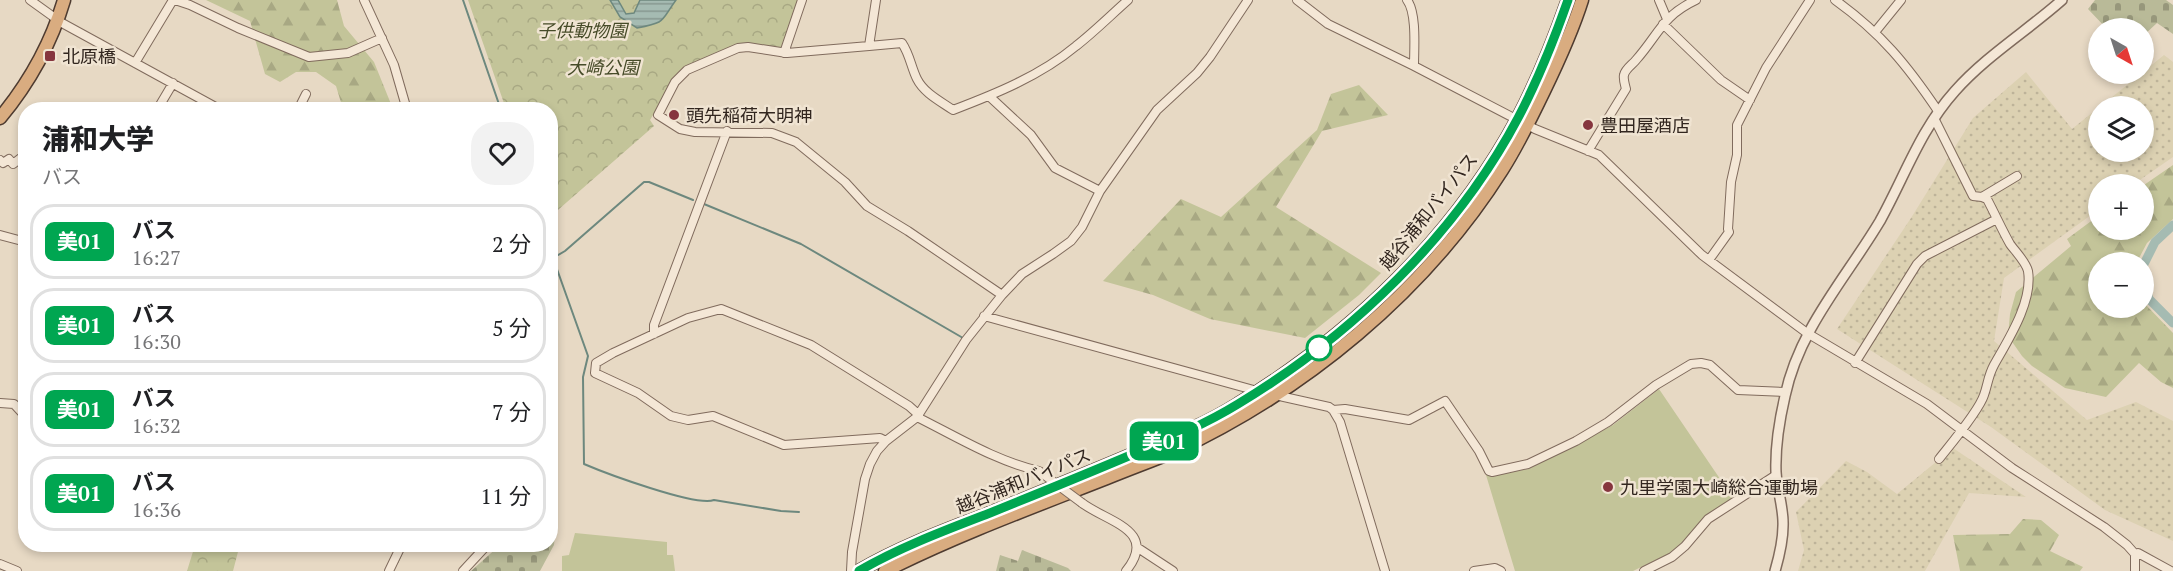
<!DOCTYPE html>
<html lang="ja">
<meta charset="utf-8">
<style>
body{margin:0;font-family:"PT Serif","Noto Sans JP",serif;background:#f2f2f2;color:#202124;height:100vh;display:flex;flex-direction:column;font-size:22px;white-space:nowrap}
*{box-sizing:border-box;margin:0}
p{font-size:20px;color:#757577}
.icon{flex:none;width:33px;height:33px;fill:none;stroke:currentColor;stroke-width:2;stroke-linecap:round;stroke-linejoin:round}
.map{position:relative;flex:1;overflow:hidden}
.panel{position:absolute;left:18px;top:102px;width:540px;height:450px;display:flex;flex-direction:column;background:#fff;border-radius:24px;box-shadow:0 3px 9px #0003}
.panel>*{flex:none}
.badge{padding:0 12px;border-radius:9px;font-size:21px;line-height:39px}
.needle{width:39px;rotate:141deg}
.buttons{position:absolute;left:2088px;top:18px;display:grid;gap:12px}
.buttons a{display:grid;place-items:center;width:66px;height:66px;border-radius:50%;background:#fff;box-shadow:0 3px 9px #0003;font-size:30px}
.map>.badge{position:absolute;translate:-50% -50%;box-shadow:0 0 0 3px #fff}
.round{display:grid;place-items:center;flex:none;width:63px;height:63px;border-radius:24px;background:#f2f2f2}
.head{display:flex;align-items:center;justify-content:space-between;height:102px;padding:0 24px}
h1{font-size:28px;font-weight:800;line-height:45px}
ul{padding:0;list-style:none}
li{display:flex;align-items:center;gap:18px;height:75px;margin:0 12px 9px;padding:0 12px;border:3px solid #e0e0e0;border-radius:24px}
li div{flex:1}
li b{display:block;font-size:22px}
li em{font-style:normal}
li .badge{min-width:66px;font-weight:700;text-align:center}
.map>svg:first-child{display:block}
</style>
<div class="map">
<svg width="2173" height="571" viewBox="0 0 2173 571">
<defs>
<pattern id="farmland-dots" width="8" height="8" patternUnits="userSpaceOnUse" patternTransform="scale(1.5)"><rect width="8" height="8" fill="#dcd1b2"/><path d="M2 2h.1M6 6h.1" fill="none" stroke="#bdb399" stroke-width="1.8" stroke-linecap="round"/></pattern>
<pattern id="forest-firs" width="22" height="20" patternUnits="userSpaceOnUse" patternTransform="scale(1.5)"><rect width="22" height="20" fill="#c3c499"/><path d="M5 1l3.5 6h-7zM16 11l3.5 6h-7z" fill="#a8a883"/></pattern>
<pattern id="cemetery-stones" width="16" height="16" patternUnits="userSpaceOnUse" patternTransform="scale(1.5)"><rect width="16" height="16" fill="#b9ba98"/><path d="M2 7V4a2 2 0 0 1 4 0v3zM10 15v-3a2 2 0 0 1 4 0v3z" fill="#97977b"/></pattern>
<pattern id="park-crowns" width="20" height="18" patternUnits="userSpaceOnUse" patternTransform="scale(1.5)"><rect width="20" height="18" fill="#c3c499"/><path d="M2 6a3 3 0 1 1 6 0M12 15a3 3 0 1 1 6 0" fill="none" stroke="#a8a883"/></pattern>
<pattern id="water-rules" width="6" height="5" patternUnits="userSpaceOnUse" patternTransform="scale(1.5)"><rect width="6" height="5" fill="#a5bbb2"/><path d="M0 2.5h6" fill="none" stroke="#879890"/></pattern>
</defs>
<rect width="100%" height="100%" fill="#e7d9c4"/>
<path fill="url(#farmland-dots)" d="M2164,55L2173,62V157L2134,184H2098V210L2004,278L1994,341L2087,420L2136,402L2173,421V541L2105,510L1991,427L1837,329L1911,218L1973,118L2026,72L2072,129L2098,108V152H2144V106H2101Z
M1953,448L2026,497L1969,493L1925,571H1798L1804,550L1796,512L1846,461L1867,472L1897,494Z"/>
<path fill="url(#forest-firs)" d="M206,0H337L344,26L374,62L393,109H343L336,86L316,72H296L280,82L265,74L250,21Z
M1359,85L1388,115L1322,131L1276,207L1381,273L1359,295L1305,338L1210,319L1153,295L1103,281L1181,199L1221,217L1317,130L1331,94Z
M2173,165V219L2147,243L2137,262H2098V308H2144V303L2173,333V388L2161,382L2139,363L2106,397L2065,388L2032,366L2022,356L2008,336L2010,314L2016,292L2071,246L2067,239L2098,216V230H2144V185Z
M2023,519L2041,520L2059,535L2050,551L2083,567L2080,571H1960L1953,535L2010,534Z"/>
<path fill="url(#cemetery-stones)" d="M2095,0H2166L2173,5V34L2157,23L2144,35V28H2106L2088,9Z
M551,518L556,523L554,545L540,571H471L500,545L550,544Z
M1022,550L1068,568L1071,571H996L1000,555L1018,561Z"/>
<path fill="url(#park-crowns)" d="M468,0H800L784,45L779,49L738,46L673,81L650,120L654,126L551,216L550,110L506,109Z
M195,545H226L239,548L233,571H187Z"/>
<path fill="#c3c499" d="M1659,389L1733,498L1706,515L1685,541L1672,552L1633,571H1515L1486,475L1529,469L1613,425Z
M575,533L667,542V555H673L675,571H562V556L569,555Z"/>
<path fill="url(#water-rules)" stroke="#6d887e" stroke-width="1.5" d="M610,0H618L626,14L634,13L640,0H676C660,22 667,22 637,28L620,17Z"/>
<g fill="none" stroke-linecap="round" stroke-linejoin="round">
<path stroke="#6d887e" stroke-width="2" d="M463,0L501,110
M704,204L801,244L963,338
M550,251L553,258L565,251L644,182H649L693,200
M553,258L588,356L583,377L584,464C605,473 696,507 714,500L781,511L799,512
M397,563L406,544"/>
<path stroke="#a5bbb2" stroke-width="9" d="M2144,264L2155,242L2173,225
M2144,284L2149,299L2173,323"/>
<g stroke="#806b5d" stroke-width="10">
<path id="minor" d="M30,0L62,23L221,110
M175,0L190,5L238,28L309,57L348,53L382,38
M364,0L394,65L407,110
M876,0L869,46L902,43C910,55 911,67 917,79C924,93 940,101 953,110C995,94 1040,76 1076,46C1094,32 1111,15 1128,0
M1297,0L1328,24L1414,66
M1407,0C1417,13 1414,49 1414,66L1535,129L1599,155L1702,255L1807,333L1927,404L2012,468L2104,527L2127,545L2135,554V571
M1659,0L1667,19
M1835,0C1881,33 1907,65 1938,111
M1663,24L1721,80L1750,100
M1875,32L1901,0
M869,46L787,53L748,47L738,48L687,70L675,82L658,115L680,129L695,132L772,133L796,142L845,182L867,206L908,231L1002,295
M784,53L802,0
M135,63L173,0
M989,96L1031,135L1055,168L1100,191
M157,110L173,83
M298,110L306,94
M1934,118L1973,196L1982,197L2017,176
M1588,151L1626,89C1625,85 1623,79 1624,75C1625,69 1633,64 1636,60C1659,34 1662,16 1696,0
M0,160L3,163L9,159L13,164L26,154
M0,235L26,242
M1709,260L1729,232L1728,229L1731,182L1737,155V125L1766,68L1810,0
M984,316L1261,392
M654,334V325L727,131
M1855,363L1917,264L1925,256L1997,219
M1275,395L1329,407L1333,410L1340,422L1385,571
M0,403L14,404L26,417
M1333,410L1345,409L1409,420L1445,401L1479,451L1489,471L1492,472L1528,464L1576,441L1608,422L1656,385L1691,364L1701,363L1710,365L1738,390L1785,392
M917,417C957,437 996,461 1039,471
M886,441L880,438L784,445L713,416L688,420L671,416L638,393L595,373L596,363L613,353L688,318L721,309L811,345L909,406L919,415
M1939,459C1950,445 1979,411 1984,395C1988,384 1988,376 1994,365C2008,340 2033,302 2028,271C2026,262 2015,251 2010,244C2002,230 1995,214 1987,199L1982,197
M1082,503C1107,522 1159,530 1126,571
M1138,548L1173,571
M2135,554L2138,553L2171,571
M0,564L17,571
M389,571L402,544
M463,571L488,544
M851,571L852,552L865,479L870,464L877,451L886,441L917,417L966,340L1002,295L1022,274L1053,254L1071,241L1082,227L1100,191L1157,110L1197,73L1210,57L1248,0
M1474,571L1495,568L1501,571
M1644,571L1672,557L1685,546L1708,519L1776,475"/>
</g>
<g stroke="#806b5d" stroke-width="12">
<path id="tertiary" d="M1775,571C1779,557 1783,541 1783,526C1784,509 1777,490 1776,472C1775,445 1779,422 1785,396C1799,329 1846,278 1880,221C1905,176 1920,130 1955,91C1986,56 2027,31 2062,0"/>
</g>
<g stroke="#4e3b30" stroke-width="15">
<path id="trunk" d="M0,118C29,83 51,44 64,0
M859,571C900,547 946,530 990,513C1037,494 1084,475 1131,455C1167,440 1205,425 1238,404C1352,335 1455,236 1518,118C1538,80 1554,40 1568,0
M885,571C957,535 1033,507 1107,478C1129,469 1151,461 1173,452C1304,391 1424,293 1502,170C1518,145 1531,118 1544,91C1558,62 1572,32 1582,0"/>
</g>
<use href="#minor" stroke="#f4e7d6" stroke-width="8"/>
<use href="#tertiary" stroke="#f4e7d6" stroke-width="9"/>
<use href="#trunk" stroke="#d9ac80" stroke-width="12"/>
<g stroke="#806b5d" stroke-width="10" stroke-linecap="butt">
<path id="minor-bridge" d="M1039,471L1082,503"/>
</g>
<use href="#minor-bridge" stroke="#f4e7d6" stroke-width="8"/>
</g>
<g fill="none" stroke-linecap="round" stroke-linejoin="round">
<g stroke="#fff" stroke-width="14">
<path id="line" d="M859,571C900,547 946,530 990,513C1037,494 1084,475 1131,455C1167,440 1204,425 1238,404C1351,336 1456,235 1518,118C1538,80 1554,40 1568,0"/>
</g>
<use href="#line" stroke="#00a651" stroke-width="9"/>
</g>
<g fill="#86353e" stroke="#f0e4d2" stroke-width="2">
<rect x="44" y="50" width="12" height="12" rx="3"/>
<circle cx="674" cy="115" r="6"/>
<circle cx="1588" cy="125" r="6"/>
<circle cx="1608" cy="487" r="6"/>
</g>
<circle fill="#fff" stroke="#00a651" stroke-width="3" cx="1319" cy="348" r="12"/>
<g text-anchor="middle" dominant-baseline="central" stroke-width="5" stroke-linejoin="round" paint-order="stroke">
<g font-size="18" font-style="italic" fill="#464b28" stroke="#f0e4d2">
<text x="582" y="30">子供動物園</text>
<text x="603" y="67">大崎公園</text>
</g>
<g font-size="18" fill="#32261f" stroke="#f0e4d2" text-anchor="start">
<text x="62" y="56">北原橋</text>
<text x="686" y="115">頭先稲荷大明神</text>
<text x="1600" y="125">豊田屋酒店</text>
<text x="1620" y="487">九里学園大崎総合運動場</text>
</g>
<g font-size="18" fill="#32261f" stroke="#f0e4d2">
<text transform="translate(1428 211) rotate(-51)">越谷浦和バイパス</text>
<text transform="translate(1023 480) rotate(-22)">越谷浦和バイパス</text>
</g>
</g>
</svg>
<div class="buttons">
<a><svg class="needle" viewBox="-14 -14 28 28"><path d="M0-13l5 13h-10z" fill="#e53935"/><path d="M0 13l5-13h-10z" fill="#757577"/></svg></a>
<a><svg class="icon" aria-label="layers" viewBox="0 0 24 24"><path d="M12 4l9 5-9 5-9-5zM3 14l9 5 9-5"/></svg></a>
<a>+</a>
<a>−</a>
</div>
<b class="badge" style="left:1164px;top:441px;background:#00a651;color:#fff">美01</b>
<section class="panel">
<div class="head"><div><h1>浦和大学</h1><p>バス</p></div><a class="round"><svg class="icon" aria-label="heart" viewBox="0 0 24 24"><path d="M12 20l-8-8c-3-5 5-10 8-4 3-6 11-1 8 4z"/></svg></a></div>
<ul>
<li><span class="badge" style="background:#00a651;color:#fff">美01</span><div><b>バス</b><p>16:27</p></div><em>2 分</em></li>
<li><span class="badge" style="background:#00a651;color:#fff">美01</span><div><b>バス</b><p>16:30</p></div><em>5 分</em></li>
<li><span class="badge" style="background:#00a651;color:#fff">美01</span><div><b>バス</b><p>16:32</p></div><em>7 分</em></li>
<li><span class="badge" style="background:#00a651;color:#fff">美01</span><div><b>バス</b><p>16:36</p></div><em>11 分</em></li>
</ul>
</section>
</div>
